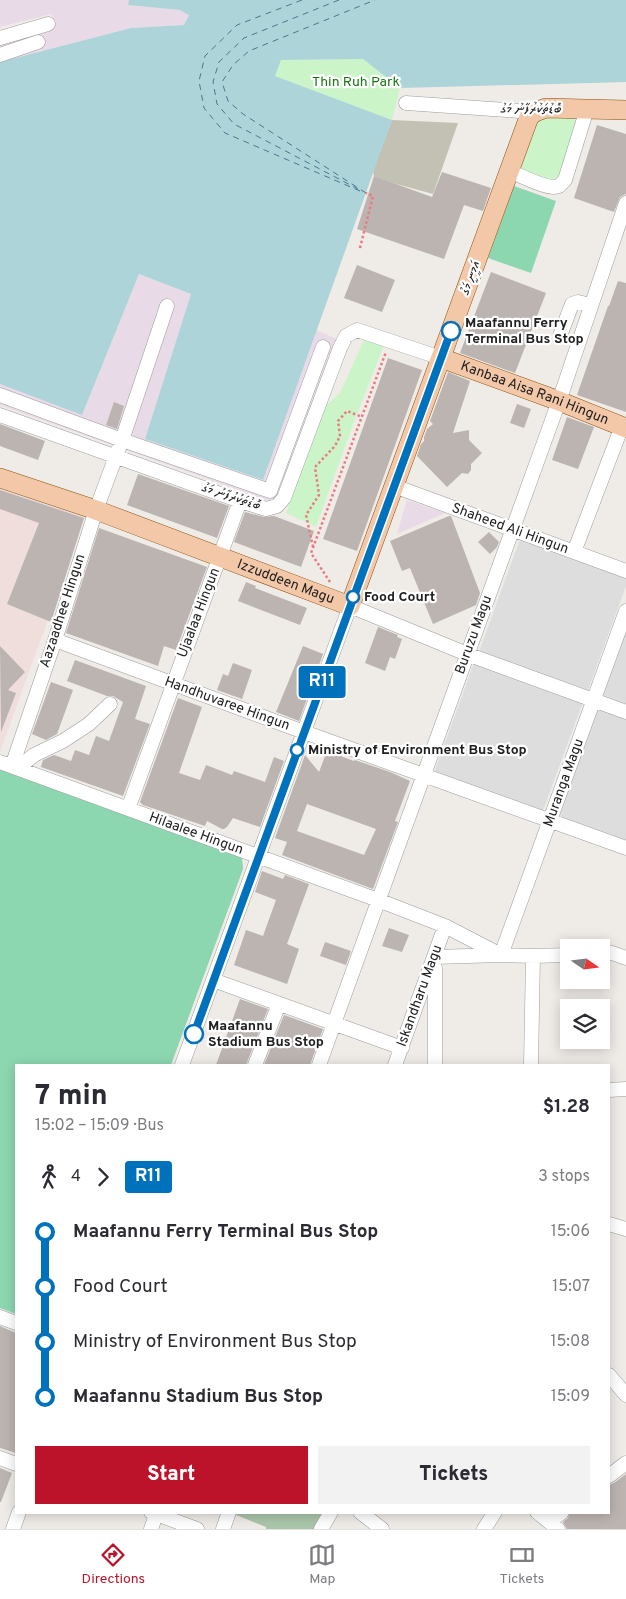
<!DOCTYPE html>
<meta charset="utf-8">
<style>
body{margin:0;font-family:Overpass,"Noto Sans Thaana",sans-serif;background:#f2f2f3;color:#2b2b33;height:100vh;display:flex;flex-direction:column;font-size:19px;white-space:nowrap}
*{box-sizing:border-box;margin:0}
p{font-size:16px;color:#7c7c81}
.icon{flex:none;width:28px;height:28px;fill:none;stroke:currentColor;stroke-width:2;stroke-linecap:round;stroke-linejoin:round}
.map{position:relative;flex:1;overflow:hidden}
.panel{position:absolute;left:15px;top:1064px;width:595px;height:450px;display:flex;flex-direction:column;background:#fff;border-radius:0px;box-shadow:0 2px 12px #0003}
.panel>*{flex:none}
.badge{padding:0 10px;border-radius:4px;font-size:18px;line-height:32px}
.needle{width:32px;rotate:104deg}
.tools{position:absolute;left:560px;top:939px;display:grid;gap:10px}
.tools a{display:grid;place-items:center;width:50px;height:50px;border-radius:0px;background:#fff;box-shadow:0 2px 12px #0003;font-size:25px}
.map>.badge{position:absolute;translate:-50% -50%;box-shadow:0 0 0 2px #fff}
.legs{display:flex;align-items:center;gap:8px;height:55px;padding:0 20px;font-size:16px}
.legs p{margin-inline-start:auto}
.summary{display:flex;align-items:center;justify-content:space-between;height:85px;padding:0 20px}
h1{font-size:28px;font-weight:800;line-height:38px}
.action{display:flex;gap:10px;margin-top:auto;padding:10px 20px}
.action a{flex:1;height:58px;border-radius:0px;background:#bc132a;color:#fff;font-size:20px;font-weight:800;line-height:58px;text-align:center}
.action a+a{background:#f2f2f3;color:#2b2b33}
ul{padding:0 20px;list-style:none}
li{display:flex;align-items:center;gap:18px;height:55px;font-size:19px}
li i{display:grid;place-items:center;width:8px;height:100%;margin:0 6px;background:currentColor}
li i::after{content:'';width:12px;height:12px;margin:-6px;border:4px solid;border-radius:50%;background:#fff}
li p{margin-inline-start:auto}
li:first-child i{background:linear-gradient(#0000 50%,currentColor 0)}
li:last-child i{background:linear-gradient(currentColor 50%,#0000 0)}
.tab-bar{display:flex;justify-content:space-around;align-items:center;height:70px;border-top:1px solid #e1e1e2;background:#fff;font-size:14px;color:#7c7c81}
.tab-bar a{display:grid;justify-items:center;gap:2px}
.tab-bar .current{color:#bc132a}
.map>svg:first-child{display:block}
</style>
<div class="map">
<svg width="626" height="1529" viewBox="0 0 626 1529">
<rect width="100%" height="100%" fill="#efebe7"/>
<path fill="#dedddd" d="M520,539L626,578V586L587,693L479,652Z
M626,631V706L602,697Z
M475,660L584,699L542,813L434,773Z
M597,707L626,718V844L557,819Z"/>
<path fill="#e8dae7" d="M0,0H129L128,5L180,10L189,14L184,25L131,28L0,62V44L55,27L51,14L0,27Z
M139,274L191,294L145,439L262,480L316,330L339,340L275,503L0,405V384L82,415Z
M407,500L445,513L397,534Z"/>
<path fill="#efdedc" d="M0,487L48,502L85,517L0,752Z"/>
<path fill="#c3c1b3" d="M392,120L458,123L433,194L393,183L374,176L373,171Z"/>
<path fill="#aac6ab" d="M231,1513H331L321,1529H266V1527Z"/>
<path fill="#cbf5c9" d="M363,59L400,88L392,120L275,76L281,60Z
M542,115L570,117L577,121L564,174C551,184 540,176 526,171L522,169V163L537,120Z
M364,340L384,345L354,422L316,527L286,513L323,408L340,393Z"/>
<path fill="#8dd7b0" d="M514,186L556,201L531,273L488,258Z
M0,769L242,858L243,869L171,1065H16V1314L0,1308Z"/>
<path fill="#acd4d9" d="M129,0H626V82L400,88L363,59L281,60L275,76L392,120L263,480L145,439L191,294L139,274L82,415L0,384V62L131,28L184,25L189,15L180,10L128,5Z"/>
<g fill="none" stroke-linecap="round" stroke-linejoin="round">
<path stroke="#4b7790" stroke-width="1" stroke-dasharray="6 5" stroke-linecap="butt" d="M302,0L237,25L205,56L199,81L204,108L225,133L360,191
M339,0L244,38L219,62L213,82L217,104L234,124L358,189
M366,193L243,114L228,101L222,82L233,65L249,51L375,0"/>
</g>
<path fill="#bcb4b0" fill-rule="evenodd" d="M597,125L626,134V194L620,197L614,212L574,198Z
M442,172L491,188L483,211L464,205L444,259L357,229L374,176L432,197Z
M357,265L395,280L382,312L344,298Z
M491,272L546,293L515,373L460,353Z
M618,281L626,283V412L577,395L608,306H609Z
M388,358L422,370L357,551L323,539Z
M448,372L470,381L453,433L469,430V440L482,453L471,464V470L468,474L462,473L447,487L417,456L421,444L424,441V437L427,429L433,424L430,421Z
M114,402L124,406L117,429L106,425Z
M517,404L531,409L524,428L510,423Z
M567,417L594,427L578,469L552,460Z
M0,424L45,441L38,460L0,446Z
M138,474L229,506L217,538L127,505Z
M0,490L84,518L51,622L7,604L39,523L0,509Z
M245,512L264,517L274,516L314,531L301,567L234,542Z
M449,516H451L480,593L476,605L433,624L410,568L402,571L390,541Z
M99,528L207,567L176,650L164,646L158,666L66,633Z
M489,532L499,542L497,547L490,554L478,542Z
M246,582L256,586L255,588L307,608L300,625L238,601Z
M378,627L398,635L397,637L402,639L395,659L390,657L385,671L365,663Z
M0,646L25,672L8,690L16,693L1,732Z
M303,646L323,654L299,721L276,712Z
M75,660L146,686L135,719L150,724L123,796L41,767L43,760L54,755L71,761L75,750L89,755L96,736L109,741L123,702L113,696H107L67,681Z
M233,663L252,670L242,699L217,690L223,674L228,676Z
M51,682L73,690L57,734L46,740L32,734Z
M178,698L202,707L179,773L200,780L206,765L232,775L234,771L265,782L274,757L284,761L260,827L233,818L227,827L224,829H222L207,821L205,826L143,805L140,802Z
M327,751L354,761L355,760L390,772L410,781L395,821L398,822L373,889L282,855L287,842L275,838L305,755L319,772ZM307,804L376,829L364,855L297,831Z
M262,871L283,879L285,875L309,884L287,944L299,949L287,984L234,965L246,930L263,936L276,900L255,892Z
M389,928L409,935L402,952L382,946Z
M325,942L351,951L346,965L320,956Z
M240,999L268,1009L246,1065H216Z
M284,1015L323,1029L310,1065H264Z
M0,1326L16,1333V1453L0,1448Z
M0,1468L12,1473L1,1502H0Z
M626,1474V1529H567L563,1522L568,1518L570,1512H609V1485L614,1483Z"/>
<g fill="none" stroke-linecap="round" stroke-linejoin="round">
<g stroke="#9d9d9d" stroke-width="15">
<path id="minor" d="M0,38L48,24
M0,55L38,42
M406,103L535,112
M509,171C520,175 549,191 559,186C560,185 564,181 565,180L587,109
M167,306L122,440L270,491L323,347
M561,333L572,304L578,302L591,305
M0,395L122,440L96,510L55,640L12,766
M0,415L240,501L266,509L277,506L284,498L340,348L346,336L357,330L441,358
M394,486L626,571
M574,552L622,426
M55,640L304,732L626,848
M0,762L378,900L445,926L501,955
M18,768L34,755L63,741L89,724L110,704
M128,809L240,501
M601,954L612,953L626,958
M501,955L626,611
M434,957L501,955L533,956L569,955
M435,968V1065
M213,980L402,1048
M182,1065L350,606L467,654L626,712
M255,1065L279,1004
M319,1065L559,401L626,203
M395,1065L445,926
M531,1065L533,956
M609,1090L626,1089
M609,1224L626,1229
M0,1317L16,1323
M609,1375L626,1395
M0,1458L16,1464
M609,1476L626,1463
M151,1512L197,1529
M360,1512L382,1529
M537,1512L558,1529
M550,1522L562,1512
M13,1529L19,1512
M151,1529L157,1512
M223,1529L229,1512
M321,1529L331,1512
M484,1529L495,1512"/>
</g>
<g stroke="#8d520e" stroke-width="20">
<g id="major">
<path id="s1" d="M441,358L559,401L626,428"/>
<path id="s2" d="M0,478L96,510L350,606L529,117L535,112L546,108L626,110"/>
</g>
</g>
<path stroke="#ed7a7e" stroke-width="2.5" stroke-dasharray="2.5 2.5" stroke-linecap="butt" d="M360,248L373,196L366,193
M313,547L306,515L319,495L315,467L335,446L340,436L338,421L347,411L362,417
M330,582L311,553L386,352
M16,1145V1144"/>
<use href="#minor" stroke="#fff" stroke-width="14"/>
<use href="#major" stroke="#f3c8a8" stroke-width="19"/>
</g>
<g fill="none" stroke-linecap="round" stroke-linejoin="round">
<g stroke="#fff" stroke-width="11">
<path id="line-1" d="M194,1034L451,331"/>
</g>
<use href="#line-1" stroke="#0072bc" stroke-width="8"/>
</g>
<g fill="#fff" stroke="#0072bc" stroke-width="2.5">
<circle cx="451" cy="331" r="9"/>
<circle cx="353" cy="597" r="6"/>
<circle cx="297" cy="750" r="6"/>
<circle cx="194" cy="1034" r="9"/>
</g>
<g text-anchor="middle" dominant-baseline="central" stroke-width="4.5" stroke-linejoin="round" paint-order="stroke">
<g font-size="14" fill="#1b7516" stroke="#fff">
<text x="356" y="82">Thin Ruh Park</text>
</g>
<g font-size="14" fill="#202020" stroke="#fff">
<text x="531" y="109">ބޮޑުތަކުރުފާނު މަގު</text>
<text transform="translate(471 278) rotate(-70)">އަމީނީ މަގު</text>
<text stroke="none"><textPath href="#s1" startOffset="100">Kanbaa Aisa Rani Hingun</textPath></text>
<text transform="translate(231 497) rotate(18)">ބޮޑުތަކުރުފާނު މަގު</text>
<text transform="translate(510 529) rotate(20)">Shaheed Ali Hingun</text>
<text stroke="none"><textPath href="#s2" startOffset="304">Izzuddeen Magu</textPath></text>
<text transform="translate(63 611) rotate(-72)">Aazaadhee Hingun</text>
<text transform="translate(199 613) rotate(-69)">Ujaalaa Hingun</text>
<text transform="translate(474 635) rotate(-70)">Buruzu Magu</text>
<text transform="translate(227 704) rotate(20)">Handhuvaree Hingun</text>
<text transform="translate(564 783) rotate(-70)">Muranga Magu</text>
<text transform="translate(196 834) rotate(20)">Hilaalee Hingun</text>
<text transform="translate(420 996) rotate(-70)">Iskandharu Magu</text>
</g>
<g font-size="14" font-weight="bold" fill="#202020" stroke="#fff" text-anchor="start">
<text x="465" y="323">Maafannu Ferry<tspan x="465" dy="16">Terminal Bus Stop</tspan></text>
<text x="364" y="597">Food Court</text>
<text x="308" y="750">Ministry of Environment Bus Stop</text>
<text x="208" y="1026">Maafannu<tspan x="208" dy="16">Stadium Bus Stop</tspan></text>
</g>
</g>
</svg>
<div class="tools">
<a><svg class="needle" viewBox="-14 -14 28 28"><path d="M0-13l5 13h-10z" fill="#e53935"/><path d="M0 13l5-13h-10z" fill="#7c7c81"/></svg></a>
<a><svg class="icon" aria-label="layers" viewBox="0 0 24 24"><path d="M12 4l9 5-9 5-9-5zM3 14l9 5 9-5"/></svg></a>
</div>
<b class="badge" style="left:322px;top:682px;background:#0072bc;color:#fff">R11</b>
<section class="panel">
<div class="summary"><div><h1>7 min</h1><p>15:02 – 15:09 · Bus</p></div><b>$1.28</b></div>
<div class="legs"><svg class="icon" aria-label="walk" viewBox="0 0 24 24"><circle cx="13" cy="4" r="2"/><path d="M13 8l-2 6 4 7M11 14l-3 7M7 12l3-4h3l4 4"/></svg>4<svg class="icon" aria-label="forward" viewBox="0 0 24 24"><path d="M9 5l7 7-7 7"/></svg><b class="badge" style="background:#0072bc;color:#fff">R11</b><p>3 stops</p></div>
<ul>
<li><i style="color:#0072bc"></i><b>Maafannu Ferry Terminal Bus Stop</b><p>15:06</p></li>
<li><i style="color:#0072bc"></i><span>Food Court</span><p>15:07</p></li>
<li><i style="color:#0072bc"></i><span>Ministry of Environment Bus Stop</span><p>15:08</p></li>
<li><i style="color:#0072bc"></i><b>Maafannu Stadium Bus Stop</b><p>15:09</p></li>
</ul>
<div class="action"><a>Start</a><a>Tickets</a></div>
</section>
</div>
<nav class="tab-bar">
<a class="current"><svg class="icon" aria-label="directions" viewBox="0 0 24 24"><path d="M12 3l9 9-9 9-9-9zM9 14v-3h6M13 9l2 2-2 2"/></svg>Directions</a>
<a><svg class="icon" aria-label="map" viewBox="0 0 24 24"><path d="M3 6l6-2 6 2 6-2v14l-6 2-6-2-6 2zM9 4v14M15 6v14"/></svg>Map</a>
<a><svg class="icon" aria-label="tickets" viewBox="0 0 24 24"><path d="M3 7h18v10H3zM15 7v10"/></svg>Tickets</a>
</nav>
